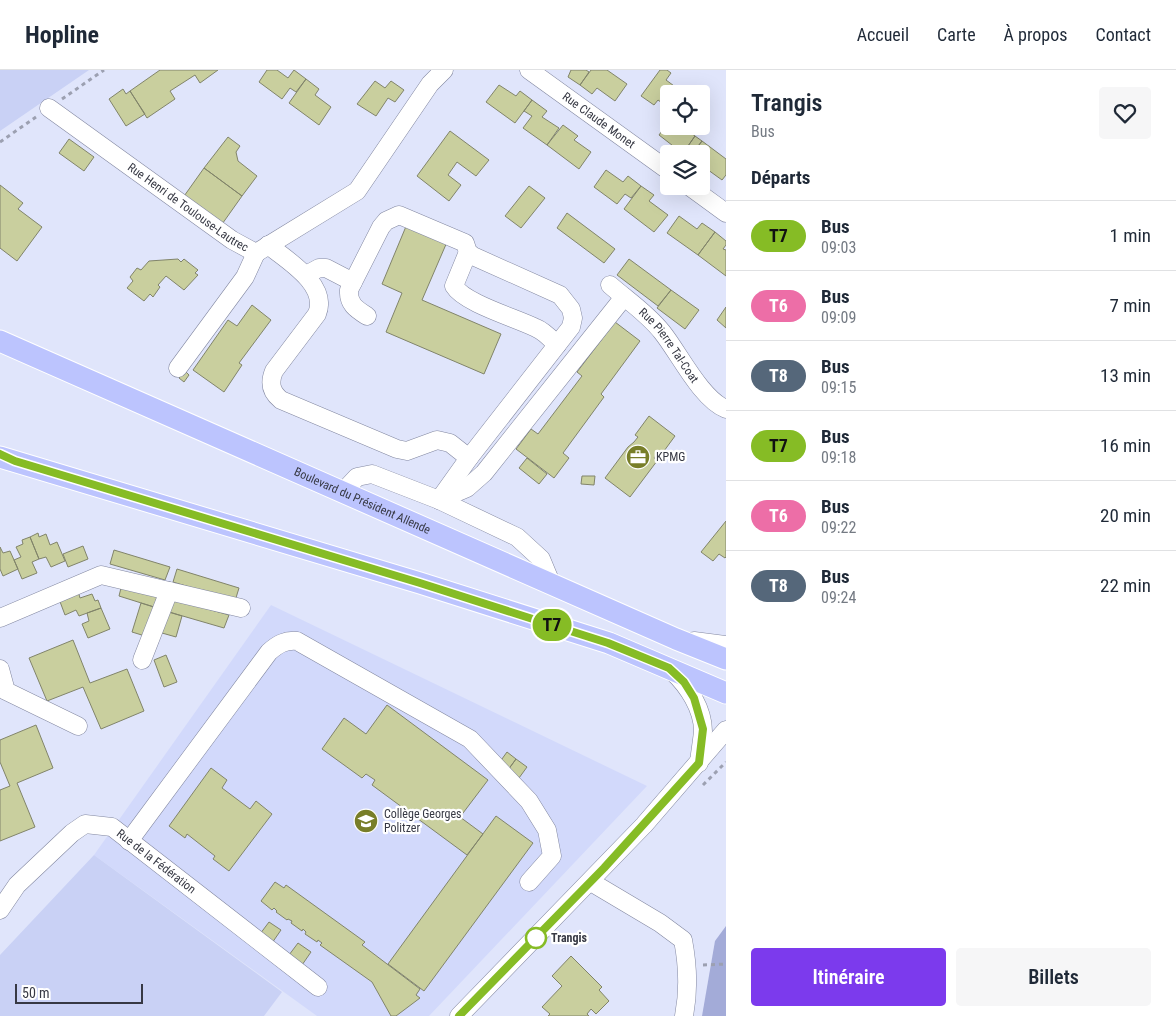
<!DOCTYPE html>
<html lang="fr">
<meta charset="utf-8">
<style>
body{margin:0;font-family:"Roboto Condensed",sans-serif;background:#f6f6f7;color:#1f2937;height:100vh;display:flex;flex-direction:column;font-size:19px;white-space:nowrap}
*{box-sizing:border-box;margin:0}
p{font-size:16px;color:#747a83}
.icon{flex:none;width:28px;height:28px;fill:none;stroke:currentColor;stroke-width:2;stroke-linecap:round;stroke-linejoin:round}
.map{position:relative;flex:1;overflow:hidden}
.details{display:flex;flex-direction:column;background:#fff;width:450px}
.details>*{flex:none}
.badge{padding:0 10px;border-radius:16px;font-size:18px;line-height:32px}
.buttons{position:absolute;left:660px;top:15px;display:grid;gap:10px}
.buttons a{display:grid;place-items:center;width:50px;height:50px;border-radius:5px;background:#fff;box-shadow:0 5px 20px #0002;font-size:25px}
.scale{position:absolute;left:15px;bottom:12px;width:128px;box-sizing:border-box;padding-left:5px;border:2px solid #373944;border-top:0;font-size:14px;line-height:18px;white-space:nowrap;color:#373944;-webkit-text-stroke:4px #fff;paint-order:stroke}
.map>.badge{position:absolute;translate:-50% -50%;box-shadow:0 0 0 2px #fff}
h2{padding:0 25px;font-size:19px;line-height:45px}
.round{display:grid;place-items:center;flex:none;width:52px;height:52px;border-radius:5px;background:#f6f6f7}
.summary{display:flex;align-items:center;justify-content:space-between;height:85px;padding:0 25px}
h1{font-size:24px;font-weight:600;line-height:38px}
.button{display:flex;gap:10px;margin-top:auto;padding:10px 25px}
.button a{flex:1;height:58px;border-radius:5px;background:#7c3aed;color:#fff;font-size:20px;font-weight:600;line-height:58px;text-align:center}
.button a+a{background:#f6f6f7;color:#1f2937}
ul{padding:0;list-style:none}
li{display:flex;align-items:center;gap:15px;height:70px;padding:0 25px;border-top:1px solid #e0e1e3}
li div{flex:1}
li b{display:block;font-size:19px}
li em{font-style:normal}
li .badge{min-width:55px;font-weight:700;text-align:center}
header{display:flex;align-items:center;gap:30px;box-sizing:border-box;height:70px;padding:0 25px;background:#fff;border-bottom:1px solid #e0e1e3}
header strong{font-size:24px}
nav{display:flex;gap:28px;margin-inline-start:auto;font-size:18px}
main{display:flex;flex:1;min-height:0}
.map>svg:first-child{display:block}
</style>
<header>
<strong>Hopline</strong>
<nav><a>Accueil</a><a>Carte</a><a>À propos</a><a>Contact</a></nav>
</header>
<main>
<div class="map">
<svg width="726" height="946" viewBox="0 0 726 946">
<rect width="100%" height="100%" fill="#e0e5fb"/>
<path fill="#d2d9fb" d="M271,535L647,716L429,946H317L94,785Z"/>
<path fill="#c9d1f5" d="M0,0H89L0,61Z
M94,785L282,922L264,946H0V885Z"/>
<path fill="#a3abd8" d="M726,856V946H702L715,871Z"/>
<path fill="#c9cf9e" stroke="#81846a" d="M160,0H218L200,13L195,5L170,21L175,29L147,48L130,21Z
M267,0H277L288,8L294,0L306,9L296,22L290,18L282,29L259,12Z
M571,0H586L589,2L580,15L568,7Z
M591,0H607L627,14L615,31L597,18L592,24L580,15Z
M660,0H667L671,3L666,10L685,24H669V38L658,30L654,35L641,26Z
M306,9L319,19L315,25L331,37L319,55L289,33Z
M375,11L385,18L391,11L404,20L395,32L388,28L376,46L357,34Z
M499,15L516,26L520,21L532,30L515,53L486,32Z
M123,19L126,24L130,21L145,44L126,56L109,29Z
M532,30L547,41L542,47L559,58L547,75L523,58L532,46L524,41Z
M669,51V56H682L695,66L688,76L695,80L692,84H675L673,82L677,79L659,65Z
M563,55L578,66L574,70L591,82L579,99L547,75Z
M450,61L489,90L476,106L457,92L448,105L461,115L449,131L417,106Z
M695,66L702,71L695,80L688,76Z
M228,67L240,76L236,82L238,91L257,106L242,126L204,98Z
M69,69L94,87L84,101L59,83Z
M702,71L726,89V105L722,110L704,97L701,101V84H692Z
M204,98L242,126L220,157L182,129Z
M606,100L623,112L628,106L641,116L631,128L625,124L617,134L594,117Z
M0,115L23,133L18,139L42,157L17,191L0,178Z
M529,116L545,128L521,158L505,146Z
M641,116L654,125L649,131L668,145L654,162L624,139Z
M567,143L615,179L604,193L557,158Z
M679,146L697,159L702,153L715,162L698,185L667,163Z
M407,154L447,172L422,230L501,264L484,304L386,262L402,223L382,214Z
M715,162L726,171V175L723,179L726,180V206L698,185Z
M178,189L181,192L184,189L198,200L195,203L198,205L184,220L166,206L158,215L160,217L153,227L150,224L144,231L127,218L133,211L130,207L137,198L141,200L149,191Z
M629,189L671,220L658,236L617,205Z
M671,220L699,240L685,259L657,238Z
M252,235L271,250L239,293L242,295L224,322L193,300L228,250L237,256Z
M726,237V258L717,250Z
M615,252L640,271L601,324L604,327L563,383L569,388L554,408L516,379L531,359L538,364L582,306L577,302Z
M185,301L189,305L184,312L179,308Z
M649,346L675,366L664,381H665L662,385L658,383L654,388L657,391L630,427L605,408L628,377L634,372L638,367L635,365Z
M527,388L547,404L539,414L519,398Z
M582,406H595L594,415L581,414Z
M726,451V487L725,488L719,484L713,491L701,482Z
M38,463L39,467L46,464L50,475L57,472L65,491L51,497L46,487L39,489L30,467Z
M30,467L39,489L32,492L37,503L22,509L14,490L21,487L16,477L23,474L22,470Z
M83,476L88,489L68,497L63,484Z
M0,477L3,483L10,481L18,499L3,506L0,499Z
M114,480L170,497L165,510L110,494Z
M177,499L239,518L235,531L173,512Z
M122,514L158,524L154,537L119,526Z
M78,521L80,528L92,524L95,531L98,530L101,538L79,546L76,540L65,545L59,529Z
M173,529L229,545L224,558L169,542Z
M141,533L154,537L145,566L132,562Z
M101,538L110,559L88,568L82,554L89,551L87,543Z
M169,542L182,546L176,567L162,563Z
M73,570L90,613L127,599L144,641L101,659L83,617L47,631L29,588Z
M166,585L177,612L164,617L154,590Z
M387,635L488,710L460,747L483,764L467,785L372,715L375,710L366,704L362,708L322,679L344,648L366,664Z
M36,655L53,698L17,713L35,757L0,771V720L10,716L0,692V670Z
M507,682L516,689L508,700L499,693Z
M516,689L527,697L519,708L508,700Z
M211,698L227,710L222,718L250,739L256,731L272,744L229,801L213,789L215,786L187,764L185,768L169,756Z
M496,746L533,773L424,921L388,894Z
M275,812L284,818L286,815L365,872L362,875L420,919L416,925L420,928L396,946H391L372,912L320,875L322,873L318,870L317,872L305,864L306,862L303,859L302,861L291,853L292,851L288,849L287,850L276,842L277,841L274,838L272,840L261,831Z
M269,852L281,860L272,873L260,864Z
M298,873L311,882L302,895L289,885Z
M571,886L602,917L599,920L609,931L596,944L591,939L587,944L589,946H548L550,944L542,937L562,916L552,906Z"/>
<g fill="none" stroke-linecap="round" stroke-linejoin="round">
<g stroke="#8287a0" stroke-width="19">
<g id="minor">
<path id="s1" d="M529,0L669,101"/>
<path id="s2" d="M49,38L232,170L256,183L357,121L430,14L444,0"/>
<path d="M689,116L726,143"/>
<path d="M268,175C287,190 329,215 317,244L274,301C269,313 271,322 281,330L397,379L407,381L437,370L450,373L469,388L439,430"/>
<path d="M468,182L454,216C464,233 516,248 536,258C544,261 551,269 557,275"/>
<path d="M306,205L319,198H326L353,212"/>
<path id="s3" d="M610,215C627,230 647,243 662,262C679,283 701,329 726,339"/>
<path d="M367,246C356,239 348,234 349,220L381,157L386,151L399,145L465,173L468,182L473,186L560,225L571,239L573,248L571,257L469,388"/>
<path d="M178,298L245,207L256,183"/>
<path d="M343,422L357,407L372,404L439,430L517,467L541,489L551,513"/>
<path d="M439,430L467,418L484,403L624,227"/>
<path d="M0,548L101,505L241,538"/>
<path d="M694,571L726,575"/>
<path d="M142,590L169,521"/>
<path d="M0,599L6,621L78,656"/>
<path d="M673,602C688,616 703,639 703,661C702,672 700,682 699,693"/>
<path d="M129,771L269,582C278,574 285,570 297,571L470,669L529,731L547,760L552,786L529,812"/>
<path d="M591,812L660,853L683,870C688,896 689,920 684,946"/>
<path id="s4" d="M0,840L17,815L72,763L85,754L112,757L318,917"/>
<path d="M459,946L644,755L726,660"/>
</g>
</g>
<g stroke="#fff" stroke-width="23">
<g id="major">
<path id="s5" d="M0,271L676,569L726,589"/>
<path d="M0,387L420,513L609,573L726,623"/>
</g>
</g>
<path stroke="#9ca0b1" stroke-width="3" stroke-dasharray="4 4" stroke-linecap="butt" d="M62,29L104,0
M0,72L36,47
M703,715L726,692
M703,895L726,894"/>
<use href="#minor" stroke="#fff" stroke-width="18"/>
<use href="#major" stroke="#bcc4fe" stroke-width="21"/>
</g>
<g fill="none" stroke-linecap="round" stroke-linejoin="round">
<g stroke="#fff" stroke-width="11">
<path id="line" d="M0,384L15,391L420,513L608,573L669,598L684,612L694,628L703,659L699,693L604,798L459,946"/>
</g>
<use href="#line" stroke="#86bc25" stroke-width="8"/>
</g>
<defs>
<g id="office-disc" transform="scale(1.25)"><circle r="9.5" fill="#787e29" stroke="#fff"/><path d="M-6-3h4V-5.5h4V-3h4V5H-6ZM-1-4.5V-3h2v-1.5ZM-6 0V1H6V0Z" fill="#fff"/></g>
<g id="school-disc" transform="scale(1.25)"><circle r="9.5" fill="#787e29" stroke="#fff"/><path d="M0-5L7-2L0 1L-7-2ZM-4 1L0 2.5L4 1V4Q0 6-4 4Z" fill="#fff"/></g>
</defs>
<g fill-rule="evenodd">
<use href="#office-disc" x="638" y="387"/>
<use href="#school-disc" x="366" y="751"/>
</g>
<circle fill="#fff" stroke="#86bc25" stroke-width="2.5" cx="536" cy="868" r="10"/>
<g text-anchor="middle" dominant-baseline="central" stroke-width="4.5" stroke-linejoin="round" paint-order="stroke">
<g font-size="12" fill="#373944" stroke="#fff">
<text stroke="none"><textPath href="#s1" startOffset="86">Rue Claude Monet</textPath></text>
<text stroke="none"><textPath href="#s2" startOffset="171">Rue Henri de Toulouse-Lautrec</textPath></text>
<text stroke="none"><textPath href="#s3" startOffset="85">Rue Pierre Tal-Coat</textPath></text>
<text stroke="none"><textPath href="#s5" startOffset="396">Boulevard du Président Allende</textPath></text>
<text stroke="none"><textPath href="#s4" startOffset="205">Rue de la Fédération</textPath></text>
</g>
<g font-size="12" fill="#373944" stroke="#fff" text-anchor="start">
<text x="656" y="387">KPMG</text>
<text x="384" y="744">Collège Georges<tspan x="384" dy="14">Politzer</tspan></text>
</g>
<g font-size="12" font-weight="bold" fill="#373944" stroke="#fff" text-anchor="start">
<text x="551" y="868">Trangis</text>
</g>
</g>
</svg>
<div class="buttons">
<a><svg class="icon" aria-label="locate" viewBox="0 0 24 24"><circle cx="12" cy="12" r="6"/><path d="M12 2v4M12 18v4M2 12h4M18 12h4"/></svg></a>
<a><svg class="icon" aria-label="layers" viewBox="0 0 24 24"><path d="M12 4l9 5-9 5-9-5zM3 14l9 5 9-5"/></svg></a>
</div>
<div class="scale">50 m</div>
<b class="badge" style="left:552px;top:555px;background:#86bc25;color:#111">T7</b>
</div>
<section class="details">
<div class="summary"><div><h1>Trangis</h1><p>Bus</p></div><a class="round"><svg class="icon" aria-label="heart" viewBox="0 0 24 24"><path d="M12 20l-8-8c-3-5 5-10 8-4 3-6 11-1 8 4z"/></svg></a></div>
<h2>Départs</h2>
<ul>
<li><span class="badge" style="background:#86bc25;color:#111">T7</span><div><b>Bus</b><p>09:03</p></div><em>1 min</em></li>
<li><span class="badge" style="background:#ed6ea7;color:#fff">T6</span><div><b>Bus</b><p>09:09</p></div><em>7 min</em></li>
<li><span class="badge" style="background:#55677a;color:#fff">T8</span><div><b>Bus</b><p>09:15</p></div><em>13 min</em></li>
<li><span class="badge" style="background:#86bc25;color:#111">T7</span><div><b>Bus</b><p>09:18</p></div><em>16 min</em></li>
<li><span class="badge" style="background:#ed6ea7;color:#fff">T6</span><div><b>Bus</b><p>09:22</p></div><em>20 min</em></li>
<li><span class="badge" style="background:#55677a;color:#fff">T8</span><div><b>Bus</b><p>09:24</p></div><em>22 min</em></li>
</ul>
<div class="button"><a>Itinéraire</a><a>Billets</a></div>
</section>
</main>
